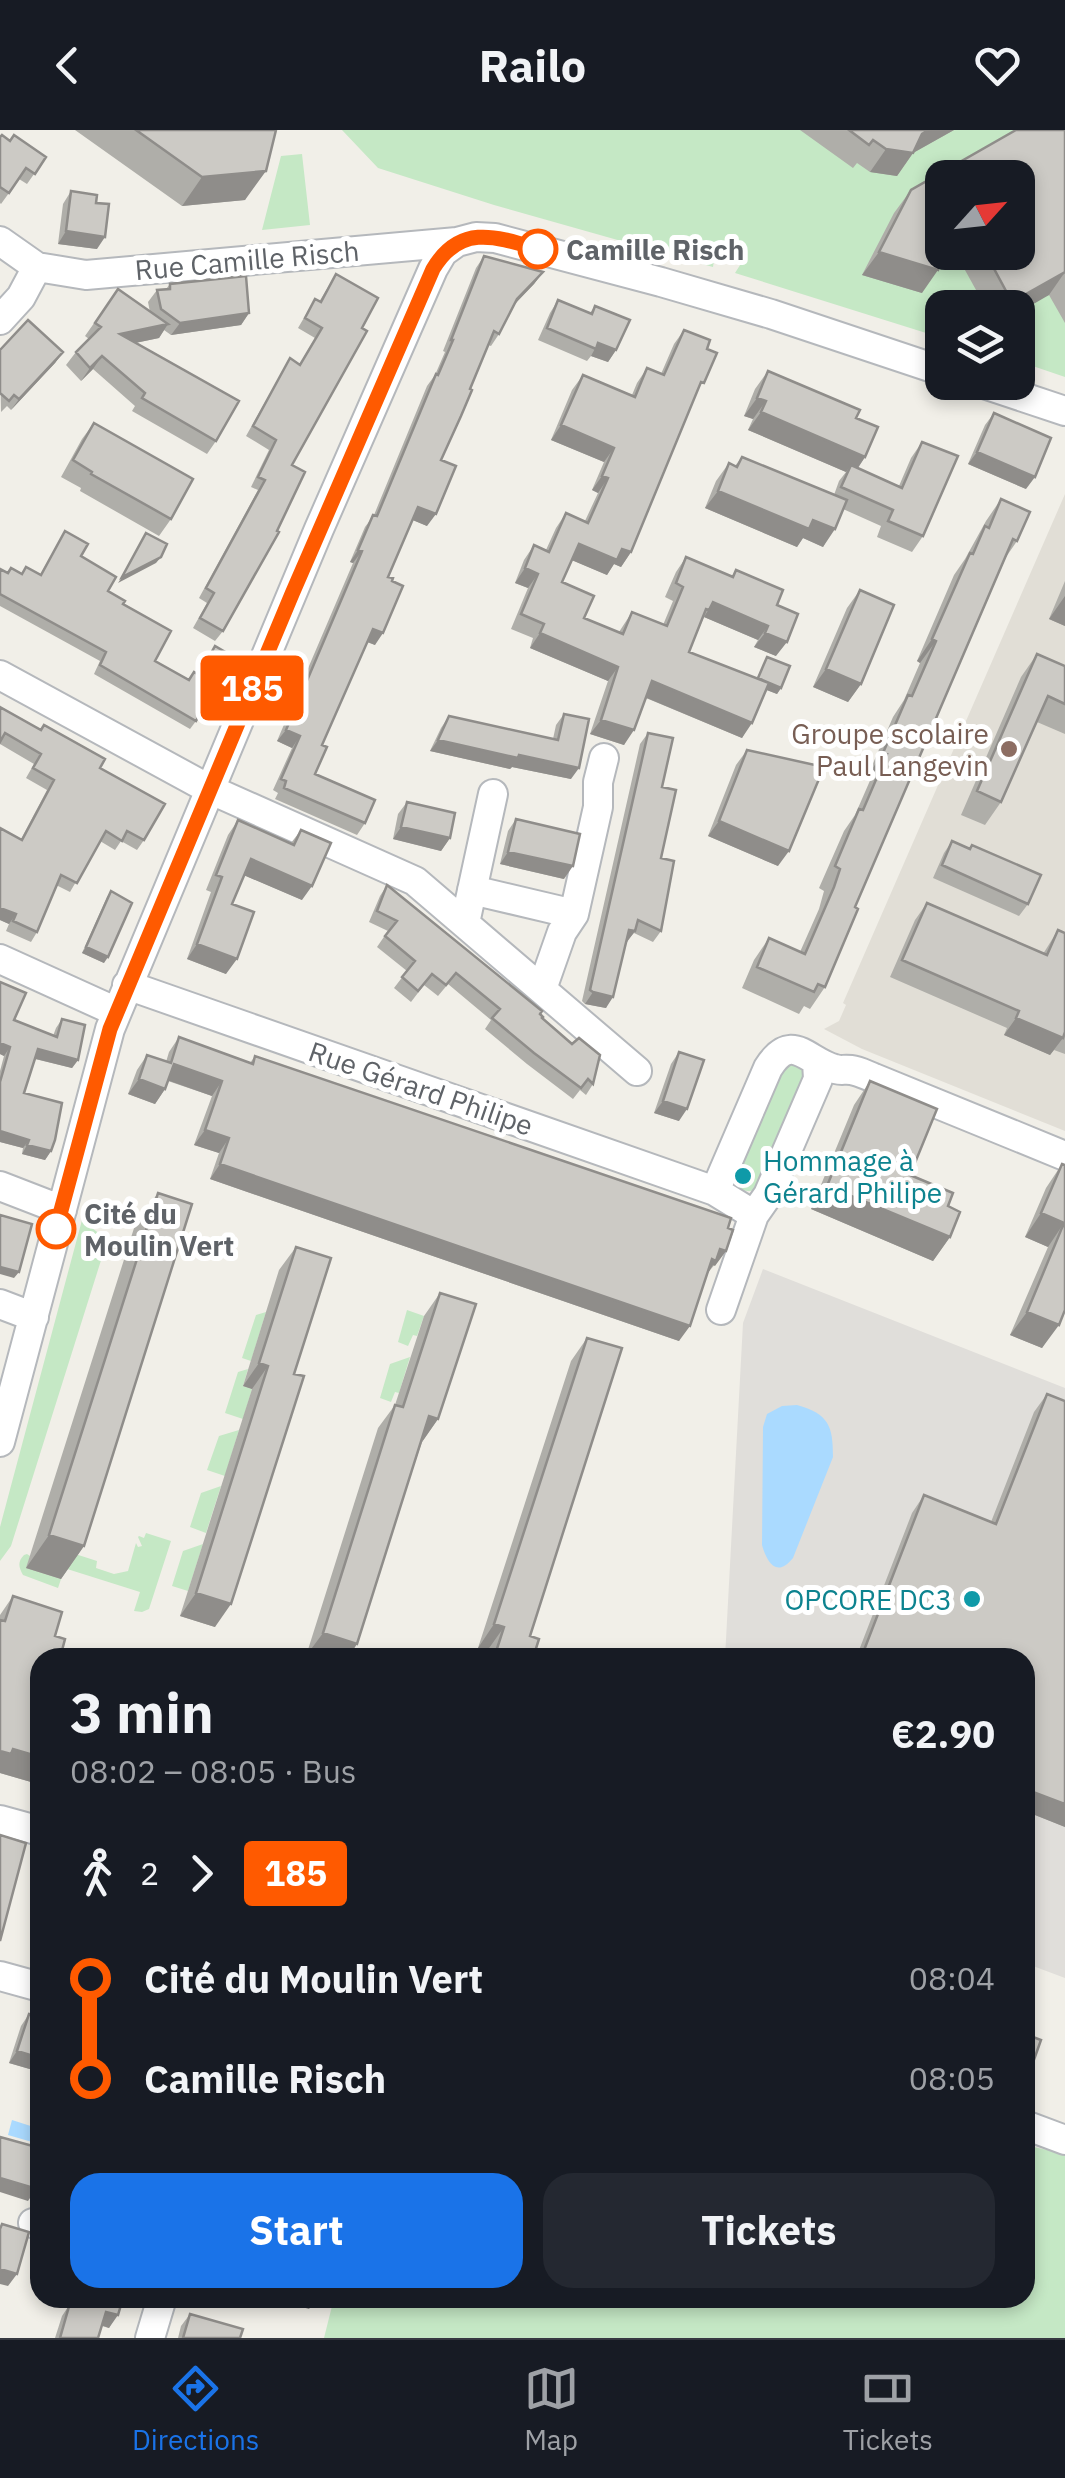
<!DOCTYPE html>
<meta charset="utf-8">
<style>
body{margin:0;font-family:"IBM Plex Sans",sans-serif;background:#242831;color:#f1f3f6;height:100vh;display:flex;flex-direction:column;font-size:38px;white-space:nowrap}
*{box-sizing:border-box;margin:0}
p{font-size:32px;color:#9ea1a6}
.icon{flex:none;width:55px;height:55px;fill:none;stroke:currentColor;stroke-width:2;stroke-linecap:round;stroke-linejoin:round}
.map{position:relative;flex:1;overflow:hidden}
.drawer{position:absolute;left:30px;top:1518px;width:1005px;height:660px;display:flex;flex-direction:column;background:#171b24;border-radius:30px;box-shadow:0 5px 15px #0003}
.drawer>*{flex:none}
.badge{padding:0 20px;border-radius:8px;font-size:35px;line-height:65px}
.needle{width:65px;rotate:63deg}
.controls{position:absolute;left:925px;top:30px;display:grid;gap:20px}
.controls a{display:grid;place-items:center;width:110px;height:110px;border-radius:20px;background:#171b24;box-shadow:0 5px 15px #0003;font-size:50px}
.map>.badge{position:absolute;translate:-50% -50%;box-shadow:0 0 0 5px #fff}
.legs{display:flex;align-items:center;gap:15px;height:110px;padding:0 40px;font-size:32px}
.legs p{margin-inline-start:auto}
.summary{display:flex;align-items:center;justify-content:space-between;height:170px;padding:0 40px}
h1{font-size:55px;font-weight:800;line-height:75px}
.primary-button{display:flex;gap:20px;margin-top:auto;padding:20px 40px}
.primary-button a{flex:1;height:115px;border-radius:30px;background:#1a73e8;color:#fff;font-size:40px;font-weight:800;line-height:115px;text-align:center}
.primary-button a+a{background:#242831;color:#f1f3f6}
ul{padding:0 40px;list-style:none}
li{display:flex;align-items:center;gap:35px;height:100px;font-size:38px}
li i{display:grid;place-items:center;width:15px;height:100%;margin:0 12px;background:currentColor}
li i::after{content:'';width:25px;height:25px;margin:-12px;border:8px solid;border-radius:50%;background:#171b24}
li p{margin-inline-start:auto}
li:first-child i{background:linear-gradient(#0000 50%,currentColor 0)}
li:last-child i{background:linear-gradient(currentColor 50%,#0000 0)}
header{display:flex;justify-content:space-between;align-items:center;height:130px;padding:0 40px;background:#171b24;font-size:45px;font-weight:800}
.dock{display:flex;justify-content:space-around;align-items:center;height:140px;border-top:2px solid #363941;background:#171b24;font-size:28px;color:#9ea1a6}
.dock a{display:grid;justify-items:center;gap:5px}
.dock .on{color:#1a73e8}
.map>svg:first-child{display:block}
</style>
<header><svg class="icon" aria-label="back" viewBox="0 0 24 24"><path d="M15 5l-7 7 7 7"/></svg>Railo<svg class="icon" aria-label="heart" viewBox="0 0 24 24"><path d="M12 20l-8-8c-3-5 5-10 8-4 3-6 11-1 8 4z"/></svg></header>
<div class="map">
<svg width="1065" height="2208" viewBox="0 0 1065 2208">
<rect width="100%" height="100%" fill="#f1efe8"/>
<path fill="#e0deda" d="M763,1139L1065,1258V1848L1025,1833V1528H725L743,1193Z"/>
<path fill="#e1ded6" d="M1065,364V1001L862,919L824,899L839,891L846,875L843,873Z"/>
<path fill="#c5e8c5" fill-rule="evenodd" d="M342,0H1065V247L1018,231V178H942V208L735,143L742,132L715,123L713,137L494,75L378,38ZM942,48H1018V122H942Z
M302,24L310,95L262,100L281,26Z
M790,932L796,934L806,945L756,1060C743,1063 737,1059 732,1048L769,952Z
M82,1090L106,1109L103,1124L11,1416L0,1431V1397Z
M407,1180L424,1186L417,1206L413,1205L408,1216L398,1212Z
M266,1182L251,1231L242,1228L256,1185Z
M410,1227L399,1263L395,1262L391,1272L380,1268L390,1234Z
M248,1239L243,1256L252,1259L243,1289L225,1283L238,1242Z
M239,1300L225,1346L207,1340L219,1306Z
M221,1356L206,1403L190,1397L201,1363Z
M146,1403L171,1411L149,1479L142,1482L134,1481L140,1462L64,1438L69,1422L97,1431L96,1438L114,1444L128,1441L136,1413L138,1417L142,1416L138,1407L139,1406L144,1408Z
M203,1414L188,1461L172,1456L183,1421Z
M27,1424L30,1426L27,1438L61,1449L58,1458L23,1445C19,1438 17,1432 24,1425Z
M1025,2015L1065,2024V2208H324L334,2168H1025Z"/>
<path fill="#aadaff" d="M797,1275C829,1284 833,1296 833,1327L793,1428C777,1448 767,1433 762,1415L763,1297L767,1284L782,1276Z
M12,1990L40,1999L39,2014L8,2005Z"/>
<g fill="none" stroke-linecap="round" stroke-linejoin="round">
<g stroke="#b5b8bc" stroke-width="32">
<path id="street" d="M0,111L37,137L86,145L457,112L476,107L495,108L661,152L771,184L942,241
M0,190L21,167L37,137
M978,252L1065,281
M0,545L209,659L415,751L637,941
M472,760L574,784
M465,793L493,664
M0,829L117,882
M127,855L715,1061L754,1085L768,1065L818,949L817,932
M542,859L562,802L574,784L598,677V652L604,628
M0,1056L62,1080
M715,1061L768,938C792,900 807,932 835,939C844,941 842,939 851,940C859,941 866,945 874,948L1065,1026
M0,1174L34,1187
M721,1180L754,1085
M0,1312L110,899L319,399L433,139L443,122L457,112
M0,1690L40,1701
M0,1846L40,1857
M1025,1995L1065,2010
M33,2093L40,2095
M150,2208L162,2168"/>
</g>
<use href="#street" stroke="#fff" stroke-width="28"/>
</g>
<path fill="#afaea9" d="M75,0H276L245,70L182,76Z
M800,0H954L913,23L897,46L870,42L857,33L853,38Z
M1065,0V193L1049,165L1018,178H986L955,122H1018L942,48L922,163L862,145L894,83L911,60Z
M0,7L46,27L27,54L19,49L1,74L0,73Z
M71,61L96,73L97,119L58,114L63,74Z
M484,126L543,142L534,154L513,176L499,204L491,216L488,215L441,330L427,396L413,390L388,447L375,515L367,512L322,615L315,644L365,693L357,705L275,669L278,663L273,660L292,618L277,611L353,433L350,432L365,397L374,385L427,256L435,245L445,222L443,221L476,138Z
M336,144L292,335L223,501L215,511L193,498L207,473L199,468L258,360L251,357L269,320L246,306L290,228L300,234L315,208L298,198L315,169L319,172Z
M170,154L249,183L241,195L171,205L164,200L159,208L135,213L216,311L207,324L132,281L135,276L93,239L81,251L66,235L76,222L89,209L85,206L118,159L150,182L148,172L157,160L166,159Z
M558,170L590,183L595,176L616,220L608,232L591,226L587,231L538,210L550,183Z
M684,200L707,219L694,268L631,422L621,437L614,434L607,445L572,430L562,452L584,488L619,502L632,482L663,495L673,471L665,467L676,442L686,427L732,446L736,440L777,475L776,526L754,517L758,510L704,487L689,522L757,548L767,527L781,558L777,564L767,560L742,608L646,568L624,615L590,604L608,551L530,518L533,508L511,499L528,458L515,453L524,430L534,415L546,420L556,398L566,383L585,391L598,363L592,360L604,332L551,310L572,260L583,245L632,265L637,253L647,238L661,244L674,214Z
M0,220L63,222L55,233L11,280L7,276L1,282Z
M768,241L856,288L865,327L858,338L899,356L911,328L922,312L923,406L912,422L877,407L881,396L843,379L823,417L803,408L797,417L705,378L716,351L729,333L735,336L742,327L834,365L839,351L846,342L748,300L753,289L744,286L755,259Z
M994,283L1026,359L968,334L985,295Z
M94,293L171,389L159,406L80,361L81,358L61,347L82,309Z
M1001,369L1017,411L1006,427L855,777L825,857L810,879L804,876L799,884L742,858L754,830L769,808L800,822L819,779L824,761L819,758L844,701L855,685L872,646L868,645L893,587L904,570L920,533L917,531L954,445L965,429L986,391Z
M65,401L81,426L108,461L123,474L155,531L188,549L194,542L198,544L215,516L196,591L190,599L94,544L100,531L0,476V439L8,443L21,444L26,437L40,445Z
M1065,451V496L1049,489Z
M860,460L861,554L848,572L813,557L847,478Z
M1037,524L1065,536V604L1037,592L1001,672L985,695L961,685L1021,547Z
M0,577L100,638L144,710L137,720L121,711L115,720L100,711L70,762L56,755L37,802L31,812L6,801L9,794L0,790V698L21,709L47,660L26,648L34,634L0,614Z
M564,584L571,649L512,637L510,639L430,621L441,598L449,586L553,609L556,595Z
M648,603L662,657L661,801L653,812L634,803L626,812L606,878L585,874L582,871L640,614Z
M747,620L778,736L708,706L736,635Z
M407,672L450,708L441,721L393,709L398,684Z
M516,689L564,749L500,734L508,701Z
M238,690L291,713L301,700L302,770L244,745L232,774L226,844L187,829L211,762L206,760L228,705Z
M952,711L969,718L1028,774L1019,786L933,748L944,723Z
M387,755L540,884L593,954L586,965L580,960L573,969L527,934L485,899L491,890L448,854L438,866L424,855L411,872L394,858L407,841L377,817L388,801L369,792L380,766Z
M111,761L104,833L82,823L107,767Z
M927,773L1043,824L1058,800L1065,803V924L1054,920L1050,925L1004,905L1007,898L890,847L915,790Z
M0,852L14,890L53,906L56,898L62,889L78,930L72,938L35,929L24,963L51,1021L45,1030L22,1024L23,1018L0,1012V941L4,926L0,924Z
M179,907L250,933L255,926L728,1098L726,1121L706,1145L679,1211L210,1049L219,1023L194,1015L212,966L168,951L165,959L155,974L128,964L137,940L147,925L166,932L169,922Z
M679,922V991L654,983L671,934Z
M870,951L910,1045L948,1076L950,1107L933,1131L811,1079L854,975Z
M1062,1034L1065,1180L1042,1218L1010,1205L1048,1117L1025,1107L1046,1058Z
M158,1063L84,1416L61,1449L26,1438L135,1095Z
M296,1117L215,1497L180,1486L252,1259L243,1256L279,1140Z
M440,1163L438,1289L422,1312L348,1528L306,1526L378,1298L395,1275L424,1186Z
M587,1208L530,1506L533,1528H485L487,1521L478,1518L571,1231Z
M1047,1264L1065,1271V1697L1025,1681V1528H856L912,1383L924,1365L991,1392L1034,1282Z
M13,1466L40,1528L34,1647L31,1652L0,1643V1485Z
M29,1884L40,1942L9,1933L21,1896Z
M72,2168H123L109,2198L102,2196L98,2208H55L62,2186L70,2174Z
M190,2184L240,2208H178L181,2196Z"/>
<path fill="#8f8d8a" d="M929,0H954L913,23L897,46L870,42L886,19Z
M266,41L245,70L182,76L202,47Z
M66,101L105,107L97,119L58,114Z
M879,122L938,140L922,163L862,145Z
M543,142L534,154L508,181L517,169Z
M1065,142L1049,165L1018,183V178H1009L1012,172Z
M249,183L241,195L171,205L180,193Z
M168,194L159,208L111,218L120,204Z
M598,213L616,220L608,232L591,226Z
M63,222L55,233L11,280L19,269Z
M102,226L93,239L81,251L90,238Z
M757,268L766,271L753,289L744,286Z
M761,282L865,327L853,345L851,335L846,342L748,300Z
M561,295L614,318L604,332L551,310Z
M977,322L1035,347L1026,359L968,334Z
M602,346L608,348L598,363L592,360Z
M718,361L813,390L835,399L823,417L803,408L797,417L705,378Z
M418,377L436,384L427,396L410,389Z
M579,414L622,419L631,422L621,437L614,434L607,445L569,429Z
M358,420L362,421L353,433L350,432Z
M161,427L156,433L118,453L122,447Z
M525,438L538,444L528,458L515,453Z
M1065,466V496L1049,489Z
M713,472L768,496L758,510L704,487Z
M373,499L383,503L375,515L365,511Z
M540,503L618,537L608,551L530,518Z
M765,503L787,512L776,526L754,517Z
M932,509L936,511L920,533L917,531Z
M826,539L861,554L848,572L813,557Z
M758,548L781,558L777,564L754,555Z
M652,551L752,593L742,608L642,566Z
M601,590L634,600L624,615L590,604Z
M286,600L300,606L292,618L277,611Z
M438,610L519,625L579,638L571,649L512,637L510,639L430,621Z
M883,623L887,624L872,646L868,645Z
M719,691L789,721L778,736L708,706Z
M401,697L450,708L441,721L393,709Z
M508,722L573,736L564,749L500,734Z
M251,729L312,756L302,770L241,744Z
M0,778L16,784L9,794L0,790Z
M629,800L635,801L627,812L621,811Z
M197,814L237,829L226,844L187,829Z
M86,817L108,827L104,833L82,823Z
M593,862L613,867L606,878L585,874Z
M1016,888L1063,908L1050,925L1004,905Z
M0,913L10,917L4,926L0,924Z
M38,919L78,930L72,938L32,928Z
M174,934L222,951L212,966L164,949Z
M139,949L165,959L155,974L128,964Z
M663,971L687,979L679,991L654,983Z
M205,1000L229,1008L219,1023L194,1015Z
M0,1001L29,1010L23,1018L0,1012Z
M27,1015L51,1021L45,1030L22,1024Z
M220,1034L690,1196L679,1211L210,1049Z
M827,1056L950,1107L933,1131L811,1079Z
M1041,1083L1064,1093L1048,1117L1025,1107Z
M720,1119L726,1121L715,1136L713,1135L706,1146L701,1144Z
M0,1137L19,1142L14,1148L0,1144Z
M1027,1182L1059,1195L1042,1218L1010,1205Z
M259,1233L268,1236L252,1259L243,1256Z
M429,1286L438,1289L422,1312Z
M49,1405L84,1416L61,1449L26,1438Z
M196,1463L231,1474L215,1497L180,1486Z
M494,1494L504,1497L487,1521L478,1518Z
M323,1503L357,1514L348,1528L306,1526Z
M13,1619L40,1627V1649L34,1647L31,1652L0,1643V1621Z
M1025,1659L1065,1674V1697L1025,1681Z
M17,1921L40,1928V1942L9,1933Z
M40,2047V2060L36,2059L28,2071L0,2062V2048Z
M0,2139L17,2144L8,2156L0,2154Z
M272,2168H318L309,2179Z
M106,2182L118,2185L109,2198L98,2194Z"/>
<path fill="#cccac5" stroke="#8f8d8a" stroke-width="2.5" d="M136,0H276L266,41L202,47Z
M849,0H929L922,4L913,23L886,19L873,10L869,15Z
M1016,0H1065V142L1012,172L985,122H1018V48H942L943,122L938,140L879,122L911,60Z
M2,5L10,11L14,5L46,27L35,44L26,38L9,63L0,57V7Z
M71,61L97,65L96,73L109,74L105,107L66,101Z
M484,126L543,142L517,169L499,204L494,201L470,259L472,260L461,286L441,330L456,336L436,384L418,377L388,447L393,448L392,451L403,456L383,503L373,499L322,615L327,617L315,644L375,670L365,693L284,658L286,651L281,649L300,606L286,600L362,421L358,420L373,385L377,386L436,244L438,245L453,210H451Z
M336,144L378,168L362,198L367,201L292,335L305,342L277,401L279,402L223,501L200,488L214,463L206,458L265,350L258,347L276,310L253,296L290,228L300,235L322,198L305,188L315,169L321,172Z
M246,146L249,183L180,193L161,179L157,160L170,159V154Z
M118,159L168,194L120,204L239,271L216,311L142,268L145,263L102,226L90,238L76,222L101,197L95,193Z
M558,170L592,184L595,176L630,190L616,220L598,213L596,219L547,198Z
M28,190L63,222L19,269L14,265L9,271L0,263V220Z
M684,200L710,210L707,219L717,223L704,253L701,252L631,422L622,419L617,430L579,414L562,452L594,466L584,488L623,504L632,482L667,496L683,457L676,453L686,427L733,447L736,440L783,460L777,475L798,484L787,512L765,503L768,496L713,472L709,480L706,479L689,522L769,553L752,593L652,551L634,600L601,590L618,537L540,503L544,494L521,484L538,444L525,438L534,415L549,422L566,383L588,393L608,348L602,346L614,318L561,295L583,245L635,267L647,238L664,245Z
M768,241L860,280L856,288L878,297L865,327L761,282L766,271L757,268Z
M994,283L1051,308L1035,347L977,322Z
M94,293L193,349L171,389L91,344L92,342L73,330Z
M922,312L958,326L923,406L888,391L893,380L841,357L851,335L902,358Z
M742,327L847,370L835,399L813,390L809,399L718,361L729,333L737,337Z
M1001,369L1030,382L1017,411L1013,409L855,777L858,779L825,857L818,854L814,862L757,837L769,808L805,824L834,757L840,739L835,736L859,679L863,680L887,624L883,623L908,565L912,566L936,511L932,509L970,423L973,424L985,396L989,398Z
M65,401L88,414L81,426L116,447L108,461L125,471L123,474L171,501L155,531L189,550L194,542L199,545L215,516L232,526L196,591L100,535L106,522L0,464V439L8,443L11,438L22,444L26,437L41,445Z
M146,403L167,414L161,427L122,447Z
M860,460L894,475L861,554L826,539Z
M1037,524L1065,536V574L1048,566L1001,672L977,661Z
M767,527L790,536L781,558L758,548Z
M0,577L41,600L44,595L105,629L100,638L165,674L144,710L127,701L122,711L106,701L77,753L61,745L37,802L13,791L16,784L0,778V698L22,710L54,650L33,638L41,624L5,603L0,612Z
M564,584L589,589L579,638L519,625L518,628L438,610L449,586L558,610Z
M648,603L673,608L662,657L676,660L661,728L674,731L661,801L638,790L635,801L629,800L613,867L593,862L590,860Z
M747,620L824,637L789,721L719,691Z
M407,672L455,683L450,708L401,697Z
M516,689L580,704L573,736L508,722Z
M238,690L294,715L301,700L331,713L312,756L251,729L232,774L254,782L237,829L197,814L222,747L216,745Z
M952,711L970,719L972,715L1041,745L1028,774L942,735Z
M387,755L542,881L540,884L543,887L542,888L572,914L579,908L600,925L593,954L588,949L581,958L534,923L492,888L500,879L456,843L446,855L432,844L418,861L402,847L415,831L385,806L397,791L377,781Z
M111,761L132,773L108,827L86,817Z
M927,773L1047,825L1058,800L1065,803V902L1063,908L1016,888L1019,881L902,830Z
M0,852L26,863L14,890L57,907L62,889L85,895L78,930L38,919L24,963L62,973L55,1010L51,1021L27,1015L29,1010L0,1001V952L10,917L0,913Z
M179,907L253,934L255,926L731,1088L728,1098L733,1100L726,1121L720,1119L716,1131L712,1129L690,1196L220,1034L229,1008L205,1000L222,951L174,934L165,959L139,949L147,925L171,933Z
M679,922L704,930L687,979L663,971Z
M870,951L937,979L910,1045L953,1063L948,1076L960,1082L950,1107L827,1056Z
M1062,1034L1065,1035V1180L1059,1195L1027,1182L1064,1093L1041,1083Z
M158,1063L192,1074L84,1416L49,1405Z
M0,1085L32,1094L19,1142L0,1137Z
M296,1117L331,1128L294,1244L304,1246L231,1474L196,1463L268,1236L259,1233Z
M440,1163L476,1174L438,1289L429,1286L357,1514L323,1503L395,1275L403,1277Z
M587,1208L622,1218L530,1506L539,1509L533,1528H494L504,1497L494,1494Z
M1047,1264L1065,1271V1674L1025,1659V1528H861L924,1365L996,1394Z
M13,1466L62,1482L55,1506L65,1509L60,1528H40V1627L13,1619L11,1624L0,1621V1490L5,1491Z
M0,1705L26,1713L0,1811Z
M29,1884L40,1888V1928L17,1921Z
M1025,1904L1041,1910L1025,1955Z
M0,2007L40,2018V2048L37,2059L0,2048Z
M2,2094L29,2102L17,2144L0,2139V2099Z
M76,2168H123L118,2185L106,2182L98,2208H60L70,2173L74,2174Z
M190,2184L243,2199L240,2208H183Z"/>
<g fill="none" stroke-linecap="round" stroke-linejoin="round">
<g stroke="#fff" stroke-width="22">
<path id="line-1" d="M56,1099L110,899L292,464L433,139C460,94 495,106 538,119"/>
</g>
<use href="#line-1" stroke="#ff5a00" stroke-width="15"/>
</g>
<g fill="#fff" stroke="#ff5a00" stroke-width="5">
<circle cx="538" cy="119" r="18"/>
<circle cx="56" cy="1099" r="18"/>
</g>
<circle fill="#8d6e63" stroke="#fff" stroke-width="4" cx="1009" cy="619" r="10"/>
<g fill="#0f9aa8" stroke="#fff" stroke-width="4">
<circle cx="743" cy="1046" r="10"/>
<circle cx="972" cy="1469" r="10"/>
</g>
<g text-anchor="middle" dominant-baseline="central" stroke-width="10" stroke-linejoin="round" paint-order="stroke">
<g font-size="28" font-weight="bold" fill="#5f6368" stroke="#fff" text-anchor="start">
<text x="566" y="119">Camille Risch</text>
<text x="84" y="1083">Cité du<tspan x="84" dy="32">Moulin Vert</tspan></text>
</g>
<g font-size="28" fill="#5f6368" stroke="#fff">
<text transform="translate(247 130) rotate(-5)">Rue Camille Risch</text>
<text transform="translate(421 958) rotate(19)">Rue Gérard Philipe</text>
</g>
<g font-size="28" fill="#785e54" stroke="#fff" text-anchor="end">
<text x="989" y="603">Groupe scolaire<tspan x="989" dy="32">Paul Langevin</tspan></text>
</g>
<g font-size="28" fill="#0d838f" stroke="#fff" text-anchor="start">
<text x="763" y="1030">Hommage à<tspan x="763" dy="32">Gérard Philipe</tspan></text>
<text x="952" y="1469" text-anchor="end">OPCORE DC3</text>
</g>
</g>
</svg>
<div class="controls">
<a><svg class="needle" viewBox="-14 -14 28 28"><path d="M0-13l5 13h-10z" fill="#e53935"/><path d="M0 13l5-13h-10z" fill="#9ea1a6"/></svg></a>
<a><svg class="icon" aria-label="layers" viewBox="0 0 24 24"><path d="M12 4l9 5-9 5-9-5zM3 14l9 5 9-5"/></svg></a>
</div>
<b class="badge" style="left:252px;top:558px;background:#ff5a00;color:#fff">185</b>
<section class="drawer">
<div class="summary"><div><h1>3 min</h1><p>08:02 – 08:05 · Bus</p></div><b>€2.90</b></div>
<div class="legs"><svg class="icon" aria-label="walk" viewBox="0 0 24 24"><circle cx="13" cy="4" r="2"/><path d="M13 8l-2 6 4 7M11 14l-3 7M7 12l3-4h3l4 4"/></svg>2<svg class="icon" aria-label="forward" viewBox="0 0 24 24"><path d="M9 5l7 7-7 7"/></svg><b class="badge" style="background:#ff5a00;color:#fff">185</b></div>
<ul>
<li><i style="color:#ff5a00"></i><b>Cité du Moulin Vert</b><p>08:04</p></li>
<li><i style="color:#ff5a00"></i><b>Camille Risch</b><p>08:05</p></li>
</ul>
<div class="primary-button"><a>Start</a><a>Tickets</a></div>
</section>
</div>
<nav class="dock">
<a class="on"><svg class="icon" aria-label="directions" viewBox="0 0 24 24"><path d="M12 3l9 9-9 9-9-9zM9 14v-3h6M13 9l2 2-2 2"/></svg>Directions</a>
<a><svg class="icon" aria-label="map" viewBox="0 0 24 24"><path d="M3 6l6-2 6 2 6-2v14l-6 2-6-2-6 2zM9 4v14M15 6v14"/></svg>Map</a>
<a><svg class="icon" aria-label="tickets" viewBox="0 0 24 24"><path d="M3 7h18v10H3zM15 7v10"/></svg>Tickets</a>
</nav>
